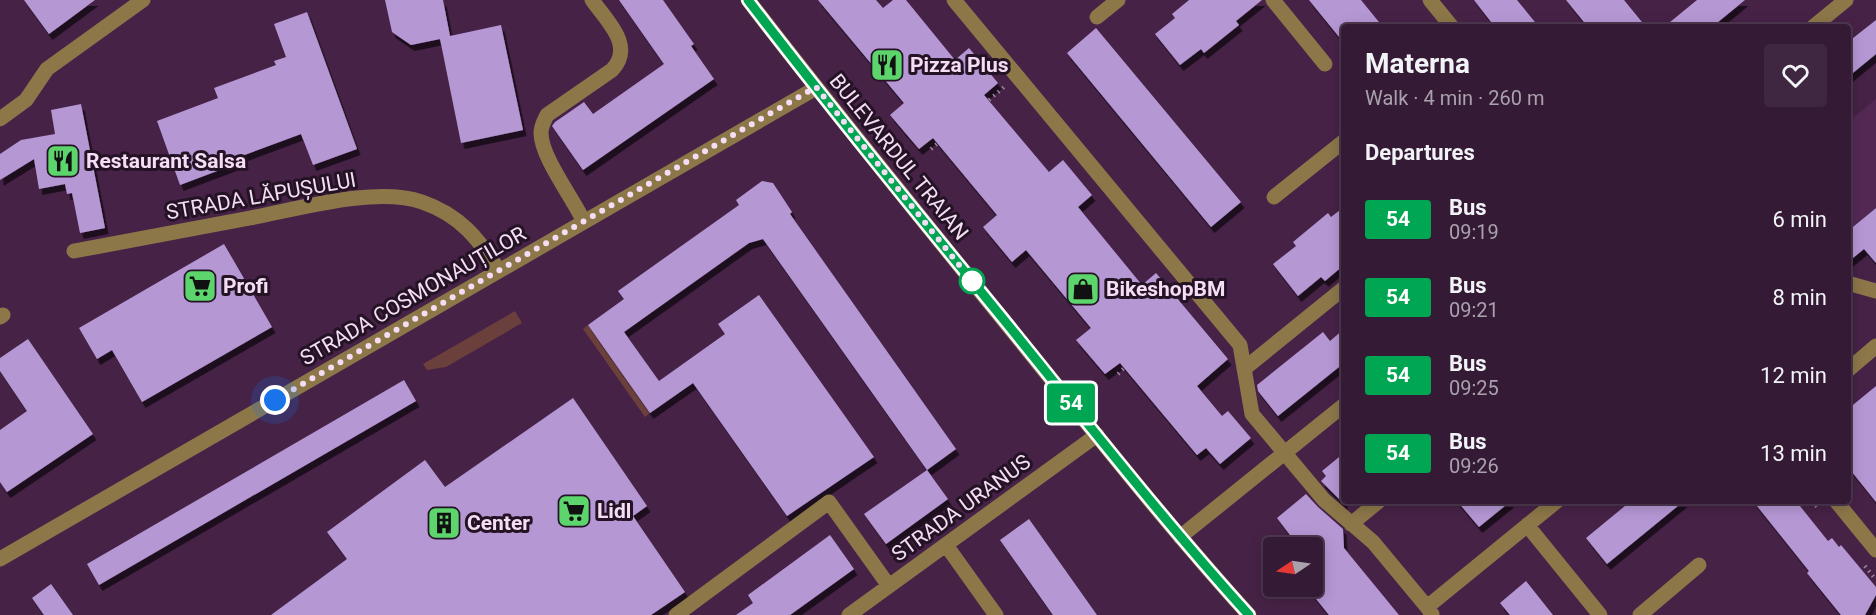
<!DOCTYPE html>
<meta charset="utf-8">
<style>
body{margin:0;font-family:Roboto,sans-serif;background:#3f2741;color:#f1f3f6;height:100vh;display:flex;flex-direction:column;font-size:22px;white-space:nowrap}
*{box-sizing:border-box;margin:0}
p{font-size:20px;color:#a9a1ad}
.icon{flex:none;width:33px;height:33px;fill:none;stroke:currentColor;stroke-width:2;stroke-linecap:round;stroke-linejoin:round}
.map{position:relative;flex:1;overflow:hidden}
.panel{position:absolute;left:1341px;top:24px;width:510px;height:480px;display:flex;flex-direction:column;background:#341a35;border-radius:6px;box-shadow:0 3px 15px #0003,0 0 0 2px #4e3850}
.panel>*{flex:none}
.badge{padding:0 12px;border-radius:4px;font-size:21px;line-height:39px}
.needle{width:39px;rotate:257deg}
.controls{position:absolute;left:1263px;top:537px;display:grid;gap:12px}
.controls a{display:grid;place-items:center;width:60px;height:60px;border-radius:6px;background:#341a35;box-shadow:0 3px 15px #0003,0 0 0 2px #4e3850;font-size:30px}
.you{position:absolute;width:30px;height:30px;margin:-15px;border:4px solid #fff;border-radius:50%;background:#1a73e8;box-shadow:0 0 0 9px #1a73e833}
.map>.badge{position:absolute;translate:-50% -50%;box-shadow:0 0 0 3px #fff}
h2{padding:0 24px;font-size:22px;line-height:54px}
.round{display:grid;place-items:center;flex:none;width:63px;height:63px;border-radius:6px;background:#3f2741}
.head{display:flex;align-items:center;justify-content:space-between;height:102px;padding:0 24px}
h1{font-size:28px;font-weight:700;line-height:45px}
ul{padding:0;list-style:none}
li{display:flex;align-items:center;gap:18px;height:78px;padding:0 24px}
li div{flex:1}
li b{display:block;font-size:22px}
li em{font-style:normal}
li .badge{min-width:66px;font-weight:700;text-align:center}
.map>svg:first-child{display:block}
</style>
<div class="map">
<svg width="1876" height="615" viewBox="0 0 1876 615">
<defs>
<filter id="shadow"><feDropShadow dx="3.5" dy="6" stdDeviation="0" flood-color="#0009"/></filter>
</defs>
<rect width="100%" height="100%" fill="#462247"/>
<path fill="#532954" d="M1876,99V208L1849,230L1864,249L1849,262L1848,122Z"/>
<path fill="#6b3f3b" d="M515,311L522,323L446,367L427,370L423,364Z
M588,325L650,413L645,417L583,329Z"/>
<path fill="#b597d4" filter="url(#shadow)" d="M24,0H95L49,34Z
M385,0H443L450,36L501,25L523,130L461,143L440,39L411,45L392,32Z
M619,0H663L694,44L691,46L714,79L583,170L552,126L555,122L584,102L593,114L664,64Z
M818,0H876L883,8L893,0H906L955,60L969,48L998,83L984,95L1049,172L1063,160L1092,195L1078,207L1142,285L1156,273L1228,359L1197,386L1222,416L1228,411L1251,438L1220,464L1206,448L1197,455L1120,363L1105,374L1076,340L1091,328L1026,250L1012,262L983,227L997,215L933,138L919,149L890,115L904,103Z
M1189,0H1262L1236,21L1239,25L1204,53L1201,49L1180,65L1155,34L1175,18L1172,14Z
M1309,0H1361L1383,27H1344V43Z
M1474,0H1517L1539,27H1495Z
M1566,0H1624L1646,27H1588Z
M1697,0H1745L1712,27H1664Z
M307,12L357,149L313,165L301,134L231,160L233,165L180,185L157,121L218,98L214,88L276,65L274,61L286,57L274,24Z
M1876,20V54L1848,77V42Z
M1096,28L1241,202L1211,227L1067,53Z
M81,104L105,228L80,233L72,193L67,194L65,184L39,189L34,159L0,180V154L21,140L55,134L51,110Z
M762,181L773,183L792,212L790,214L956,449L927,470L763,239L749,243L624,332L659,381L725,334L718,324L759,295L874,457L787,516L693,383L650,413L588,325L624,299L618,291L739,205L736,200Z
M1344,207V265L1325,281L1321,277L1298,296L1273,264L1296,246L1293,242L1328,213L1331,217Z
M1876,208V263L1864,249L1848,262V231Z
M224,244L272,327L142,402L112,350L97,359L79,328Z
M1344,329V363L1278,416L1258,391L1257,385L1323,332L1330,341Z
M28,339L93,434L7,492L0,482V430L27,411L0,371V358Z
M404,380L416,401L99,585L87,564Z
M1876,386V502L1848,467V409Z
M573,398L647,506L633,516L685,592L651,615H271L347,559L327,532L425,460L445,487Z
M1344,453V504L1321,481L1326,476L1322,471Z
M927,470L948,499L886,544L864,514Z
M1306,494L1318,507L1343,529L1344,548L1399,615H1329L1308,589L1312,586V548H1275L1290,535L1277,518Z
M1457,501H1511L1479,527Z
M1631,501H1684L1607,564L1586,538Z
M1753,501H1796L1828,541L1832,538L1839,547L1841,545L1876,587V595L1865,615H1841L1807,573L1809,571Z
M1029,519L1097,615H1053L1000,540Z
M830,535L854,569L790,615H736L753,603L748,595Z
M1526,581L1553,615H1510L1500,603Z
M51,584L73,615H44L32,598Z"/>
<g fill="none" stroke-linecap="round" stroke-linejoin="round">
<path stroke="#9f82a0" stroke-width="4" stroke-dasharray="1.5 4.5" stroke-linecap="butt" d="M989,100L1004,87
M931,149L938,143
M1118,374L1124,368
M1812,501L1819,509
M1865,566L1876,580"/>
<path stroke="#8c7749" stroke-width="15" d="M748,0C835,113 925,223 1014,333C1091,428 1167,525 1249,615
M954,0L1240,345L1252,414L1324,500L1373,542L1427,607
M1273,0L1325,64
M1430,0L1452,27
M1097,17L1118,0
M1813,27L1846,0
M0,119L26,100L47,69L143,0
M1274,197L1344,141
M584,222C573,198 541,157 541,133C541,126 544,121 547,115L612,70C635,46 607,21 592,0
M74,251C133,240 192,229 250,218C298,209 376,186 422,202C460,215 479,239 499,271
M1851,284L1876,291
M0,317L3,315
M1244,369L1344,288
M1848,370L1876,346
M1836,501L1876,550
M1351,524L1379,501
M1527,525L1600,615
M1180,537L1344,405
M946,545L996,615
M0,559L816,88
M1432,614L1427,607L1557,501
M676,615L829,502L889,586
M849,615L1097,435
M1640,615L1699,565"/>
</g>
<g fill="none" stroke-linecap="round" stroke-linejoin="round">
<g stroke="#fff" stroke-width="14">
<path id="line" d="M748,0C830,107 915,211 1000,315C1082,416 1162,519 1249,615"/>
</g>
<use href="#line" stroke="#00a651" stroke-width="9"/>
<path stroke="#f5def5" stroke-width="6" stroke-dasharray="0 10.8" d="M275,400L816,87L972,281"/>
</g>
<defs>
<g id="restaurant-square" transform="scale(1.725)"><rect x="-9" y="-9" width="18" height="18" rx="4" fill="#5cd56d" stroke="#241324"/><path d="M-5-6h1v4h1v-4h1v4h1v-4h1v5L-1.5 .5V6h-2V.5L-5-1ZM5-6V6H3V1.5H1.5Q1.5-4 5-6Z" fill="#111"/></g>
<g id="supermarket-square" transform="scale(1.725)"><rect x="-9" y="-9" width="18" height="18" rx="4" fill="#5cd56d" stroke="#241324"/><path d="M-6-5.5h2.5l.6 2H6L4.5 2H-2.5L-4.4-4H-6ZM-1.5 3.2a1.3 1.3 0 1 0 .1 0ZM3 3.2a1.3 1.3 0 1 0 .1 0Z" fill="#111"/></g>
<g id="shop-square" transform="scale(1.725)"><rect x="-9" y="-9" width="18" height="18" rx="4" fill="#5cd56d" stroke="#241324"/><path d="M-5-2.5h2.3a2.7 3.5 0 0 1 5.4 0H5L5.5 6h-11ZM-1.5-2.5h3a1.5 2.3 0 0 0-3 0Z" fill="#111"/></g>
<g id="building-square" transform="scale(1.725)"><rect x="-9" y="-9" width="18" height="18" rx="4" fill="#5cd56d" stroke="#241324"/><path d="M-4-6H4V6H1V3H-1V6H-4ZM-2.5-4.3h1.7v1.8h-1.7ZM.8-4.3h1.7v1.8H.8ZM-2.5-1h1.7V.8h-1.7ZM.8-1h1.7V.8H.8Z" fill="#111"/></g>
</defs>
<g fill-rule="evenodd">
<use href="#restaurant-square" x="887" y="65"/>
<use href="#restaurant-square" x="63" y="161"/>
<use href="#supermarket-square" x="200" y="286"/>
<use href="#shop-square" x="1083" y="289"/>
<use href="#supermarket-square" x="574" y="511"/>
<use href="#building-square" x="444" y="523"/>
</g>
<circle fill="#fff" stroke="#00a651" stroke-width="3" cx="972" cy="281" r="12"/>
<g text-anchor="middle" dominant-baseline="central" stroke-width="6" stroke-linejoin="round" paint-order="stroke">
<g font-size="21" font-weight="bold" fill="#f5def5" stroke="#241324" text-anchor="start">
<text x="910" y="65">Pizza Plus</text>
<text x="86" y="161">Restaurant Salsa</text>
<text x="223" y="286">Profi</text>
<text x="1106" y="289">BikeshopBM</text>
<text x="597" y="511">Lidl</text>
<text x="467" y="523">Center</text>
</g>
<g font-size="21" fill="#f5def5" stroke="#241324">
<text transform="translate(899 157) rotate(51)">BULEVARDUL TRAIAN</text>
<text transform="translate(261 196) rotate(-10)">STRADA LĂPUȘULUI</text>
<text transform="translate(413 296) rotate(-30)">STRADA COSMONAUȚILOR</text>
<text transform="translate(961 508) rotate(-36)">STRADA URANUS</text>
</g>
</g>
</svg>
<div class="controls">
<a><svg class="needle" viewBox="-14 -14 28 28"><path d="M0-13l5 13h-10z" fill="#e53935"/><path d="M0 13l5-13h-10z" fill="#a9a1ad"/></svg></a>
</div>
<div class="you" style="left:275px;top:400px"></div>
<b class="badge" style="left:1071px;top:403px;background:#00a651;color:#fff">54</b>
<section class="panel">
<div class="head"><div><h1>Materna</h1><p>Walk · 4 min · 260 m</p></div><a class="round"><svg class="icon" aria-label="heart" viewBox="0 0 24 24"><path d="M12 20l-8-8c-3-5 5-10 8-4 3-6 11-1 8 4z"/></svg></a></div>
<h2>Departures</h2>
<ul>
<li><span class="badge" style="background:#00a651;color:#fff">54</span><div><b>Bus</b><p>09:19</p></div><em>6 min</em></li>
<li><span class="badge" style="background:#00a651;color:#fff">54</span><div><b>Bus</b><p>09:21</p></div><em>8 min</em></li>
<li><span class="badge" style="background:#00a651;color:#fff">54</span><div><b>Bus</b><p>09:25</p></div><em>12 min</em></li>
<li><span class="badge" style="background:#00a651;color:#fff">54</span><div><b>Bus</b><p>09:26</p></div><em>13 min</em></li>
</ul>
</section>
</div>
